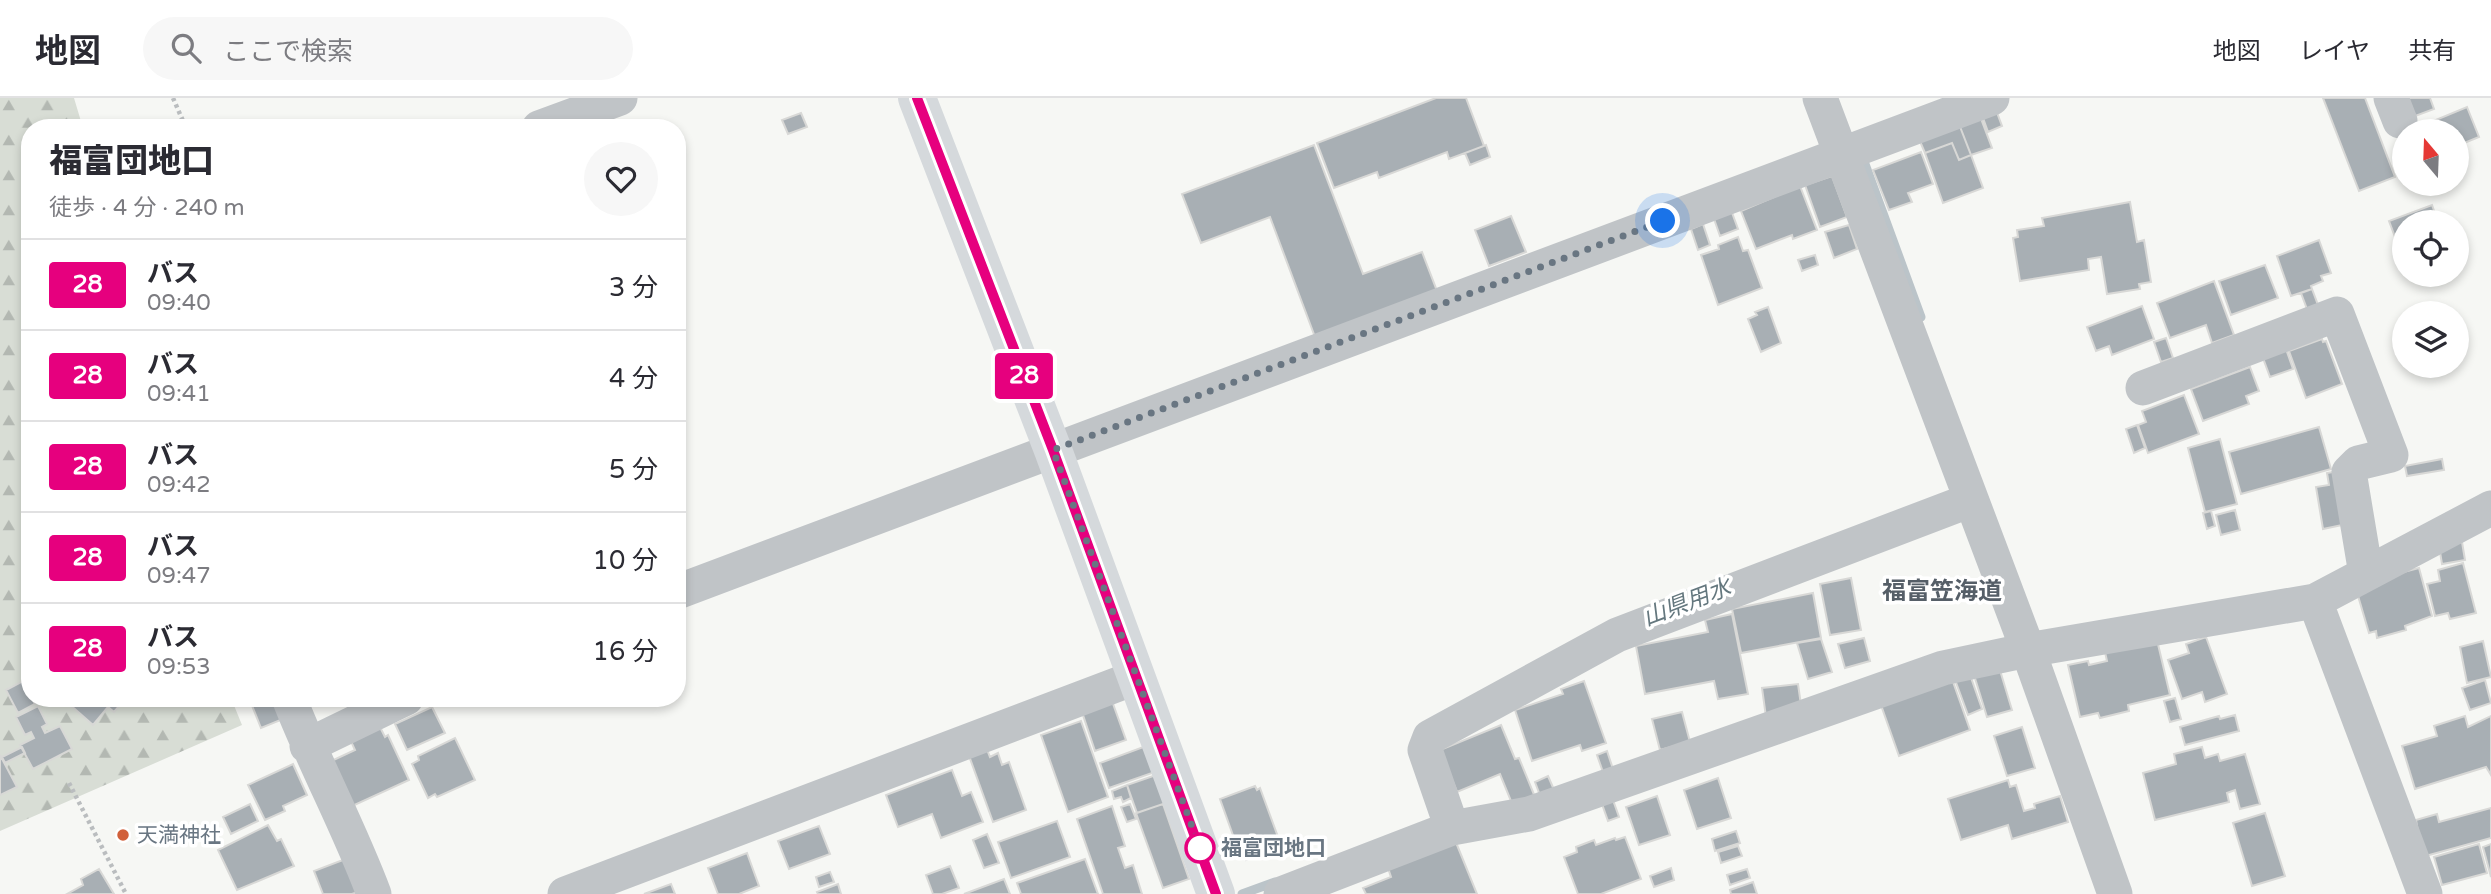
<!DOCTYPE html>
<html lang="ja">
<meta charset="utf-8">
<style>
body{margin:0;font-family:"Varela Round","Noto Sans JP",sans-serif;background:#f7f7f7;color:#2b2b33;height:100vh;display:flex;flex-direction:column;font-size:26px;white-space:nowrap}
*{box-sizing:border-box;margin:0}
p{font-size:23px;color:#7c7c81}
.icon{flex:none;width:38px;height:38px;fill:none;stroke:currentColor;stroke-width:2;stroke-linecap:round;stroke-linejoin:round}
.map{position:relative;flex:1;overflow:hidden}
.details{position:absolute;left:21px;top:21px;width:665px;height:588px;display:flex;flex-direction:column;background:#fff;border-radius:28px;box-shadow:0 4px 10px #0003}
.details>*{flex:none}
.badge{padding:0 14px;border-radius:5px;font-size:24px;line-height:46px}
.needle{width:46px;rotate:341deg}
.tools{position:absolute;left:2392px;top:21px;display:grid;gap:14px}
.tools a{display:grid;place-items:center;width:77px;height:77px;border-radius:50%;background:#fff;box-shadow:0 4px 10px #0003;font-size:35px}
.you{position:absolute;width:35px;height:35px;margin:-18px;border:5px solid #fff;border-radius:50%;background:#1a73e8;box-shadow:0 0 0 10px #1a73e833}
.map>.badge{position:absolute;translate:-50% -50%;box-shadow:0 0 0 4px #fff}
.round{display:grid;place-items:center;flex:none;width:74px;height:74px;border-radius:37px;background:#f7f7f7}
.overview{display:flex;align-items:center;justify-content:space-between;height:119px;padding:0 28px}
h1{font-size:33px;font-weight:800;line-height:52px}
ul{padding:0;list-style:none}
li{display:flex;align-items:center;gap:21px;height:91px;padding:0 28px;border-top:2px solid #e1e1e2}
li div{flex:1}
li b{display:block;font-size:26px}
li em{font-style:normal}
li .badge{min-width:77px;font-weight:700;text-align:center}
header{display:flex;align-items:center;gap:42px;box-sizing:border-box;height:98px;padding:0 35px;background:#fff;border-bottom:2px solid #e1e1e2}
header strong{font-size:33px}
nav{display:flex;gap:38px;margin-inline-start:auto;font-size:24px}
.search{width:490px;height:63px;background:#f7f7f7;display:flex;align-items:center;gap:18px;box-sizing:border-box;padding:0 24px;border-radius:38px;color:#7c7c81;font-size:26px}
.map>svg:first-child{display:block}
</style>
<header>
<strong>地図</strong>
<div class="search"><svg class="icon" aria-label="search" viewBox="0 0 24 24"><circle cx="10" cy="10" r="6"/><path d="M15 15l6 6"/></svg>ここで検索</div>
<nav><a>地図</a><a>レイヤ</a><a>共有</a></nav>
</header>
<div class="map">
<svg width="2491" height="796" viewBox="0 0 2491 796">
<defs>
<pattern id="forest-firs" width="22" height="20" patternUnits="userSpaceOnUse" patternTransform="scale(1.75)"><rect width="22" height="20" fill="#d8ddd5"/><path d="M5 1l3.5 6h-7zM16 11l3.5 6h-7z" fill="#b3b8b2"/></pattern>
</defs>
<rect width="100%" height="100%" fill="#f6f7f4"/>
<path fill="url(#forest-firs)" d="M0,0H74L83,30H30V600H231L242,627L0,733Z"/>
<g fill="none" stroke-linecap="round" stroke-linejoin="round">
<path stroke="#bbc4c9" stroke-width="9" d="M1861,55L1921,219
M1242,796L1275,784"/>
</g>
<path fill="#a8afb4" stroke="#d8d8d6" stroke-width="2" d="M1436,0H1466L1484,48L1449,61L1447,54L1379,80L1377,74L1334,90L1317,45Z
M2323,0H2365L2395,79L2359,93Z
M2402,0H2430L2434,11L2410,20Z
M2467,9L2479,39L2457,48V33H2415L2414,31Z
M1996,12L2002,28L1988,34L1982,17Z
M801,15L807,29L788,36L782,22Z
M1980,18L1992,50L1971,57L1959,26Z
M1959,26L1971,57L1959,62L1952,45L1925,55L1919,41Z
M1952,45L1959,62L1971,57L1983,90L1943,105L1925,55Z
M1314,47L1363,176L1422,154L1437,193L1315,239L1270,119L1201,145L1182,96Z
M1486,47L1490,59L1470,67L1465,55Z
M1921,54L1933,86L1908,95L1912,104L1889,112L1873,72Z
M1832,78L1847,119L1820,129L1805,87Z
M1800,88L1817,132L1793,141L1792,137L1756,151L1741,113Z
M2130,104L2137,144L2144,142L2151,184L2139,186L2140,191L2107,196L2101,159L2088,161L2089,172L2020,183L2013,140L2018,139L2017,132L2044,128L2042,120Z
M2432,107L2438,124H2404L2403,160L2389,123Z
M1731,112L1738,131L1720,138L1713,118Z
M1511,118L1526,154L1489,168L1475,132Z
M1703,126L1710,147L1698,152L1691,131Z
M1849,127L1857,151L1834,160L1825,134Z
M1738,139L1743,153L1748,152L1762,190L1718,207L1701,157L1719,151L1718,147Z
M2319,142L2331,175L2321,178L2323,183L2311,188L2312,191L2291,198L2277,158Z
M1815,157L1818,167L1802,173L1798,162Z
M2265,167L2278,200L2231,217L2219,183Z
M2214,183L2234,237L2212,245L2206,227L2170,240L2157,205Z
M2312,191L2318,207L2307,211L2301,195Z
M2142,208L2154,241L2112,257L2109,248L2096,253L2087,229Z
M1768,209L1781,245L1761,254L1748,221L1757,217L1755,214Z
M2166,240L2173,260L2161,264L2154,244Z
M2322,241L2323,244L2326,243L2342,286L2306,300L2289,253Z
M2286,251L2293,271L2270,279L2263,260Z
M2250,269L2259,293L2246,298L2249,306L2203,323L2191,291Z
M2184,297L2199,336L2148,355L2138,327L2146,324L2142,313Z
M2137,327L2145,350L2134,355L2126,331Z
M2319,329L2331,371L2241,396L2229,354Z
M2220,341L2237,406L2205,414L2188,350Z
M2442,361L2444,372L2407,378L2405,368Z
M2339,373L2347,426L2323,431L2316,389L2329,387L2327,375Z
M2235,412L2240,432L2221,437L2216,417Z
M2211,413L2215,428L2207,431L2203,415Z
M2462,444L2465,462L2442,466L2439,448Z
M2463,465L2476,515L2450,521L2448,515L2435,518L2427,486L2440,483L2438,472Z
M2419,470L2432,518L2405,528L2406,532L2377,540L2376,533L2369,535L2356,491L2388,478Z
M1851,480L1861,532L1830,537L1820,486Z
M1813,495L1821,540L1741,555L1732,511Z
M1732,516L1748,596L1718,601L1714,583L1645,596L1636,548L1708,534L1705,522Z
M2206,539L2227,596L2205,604L2202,594L2182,601L2168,562L2189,555L2186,546Z
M1864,540L1870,563L1845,570L1838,546Z
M1821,541L1832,574L1808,581L1797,545Z
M2157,542L2170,597L2128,607L2129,613L2100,620L2098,615L2080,619L2068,567L2088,563L2089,567L2107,563L2105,554Z
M2483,543L2491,579L2467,585L2460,549Z
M1999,569L2012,612L1987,619L1974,577Z
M1969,574L1982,611L1968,617L1954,579Z
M1952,581L1970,632L1899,658L1881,607Z
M2485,582L2491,605L2470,612L2462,590Z
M23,583L35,606L18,615L6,592Z
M1584,583L1606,645L1582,653L1580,647L1532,663L1515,612L1563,596L1561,591Z
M1798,586L1801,607L1766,619L1762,590Z
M71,600H126L114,614L108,609L93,627L68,605Z
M262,600H281L288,619L261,630L251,605Z
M2175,600L2181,621L2170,624L2164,603Z
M1112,603L1126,642L1095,653L1082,614Z
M38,608L47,626L42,629L45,635L60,628L72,651L33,671L20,647L34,640L31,634L25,637L16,619Z
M432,609L445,635L407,652L395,626Z
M1682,614L1690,644L1660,652L1652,621Z
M2235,617L2239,633L2185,647L2180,629L2219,618L2220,621Z
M2465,618L2468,629L2491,618V677L2486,669L2415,691L2402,648L2437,638L2434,628Z
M1081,623L1108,699L1068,714L1041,637Z
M378,625L385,639L388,637L409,682L348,710L327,665L355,652L349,639Z
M1501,627L1515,661L1519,660L1535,699L1513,708L1500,676L1457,694L1440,652Z
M2022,629L2035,670L2007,678L1994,638Z
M455,640L475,682L437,699L435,696L428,700L412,666L419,662L418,658Z
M1146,648L1155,674L1109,690L1100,665Z
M22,649L25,655L5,665L2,659Z
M986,649L990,659L998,655L1002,667L1009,664L1026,712L993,724L968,655Z
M2202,649L2205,660L2218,656L2220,663L2245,656L2260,706L2240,711L2235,692L2227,695L2229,704L2155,722L2143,675L2176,666L2174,656Z
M1607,653L1614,674L1604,677L1597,657Z
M0,657L17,689L0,697Z
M293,666L307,697L283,708L285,713L265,722L248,687Z
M952,672L962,698L971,694L983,724L941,740L932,716L898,729L886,697Z
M1156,677L1166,705L1137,715L1127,687Z
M1548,678L1555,694L1541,700L1535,684Z
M1718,680L1731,720L1697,731L1684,692Z
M2008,682L2010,689L2016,687L2024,713L2035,710L2034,706L2060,698L2068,724L2012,741L2008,727L1961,742L1948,701Z
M1127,687L1131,700L1123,704L1121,699L1114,701L1112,693Z
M1255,688L1257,692L1260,690L1278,739L1239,754L1220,701Z
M1657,698L1670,737L1639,747L1626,709Z
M1613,702L1619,719L1608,723L1602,706Z
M250,706L258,723L231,736L223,719Z
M1130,706L1136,721L1127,724L1121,709Z
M1163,706L1189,781L1163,790L1136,715Z
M1112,708L1125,748L1118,750L1125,770L1133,767L1142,796H1103L1077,721Z
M2491,710V740L2422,759L2416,722L2437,716L2439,724Z
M2265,715L2285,778L2252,788L2233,725Z
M1057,723L1070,759L1011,780L998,744Z
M268,727L277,743L281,741L294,768L237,792L218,752Z
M819,728L830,756L789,771L778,743Z
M1736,733L1740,745L1715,753L1712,741Z
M987,736L999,765L984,770L973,742Z
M1625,739L1641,781L1601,796H1578L1564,759L1577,754L1576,749L1594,742L1596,747L1615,740L1616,742Z
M1455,742L1477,796H1366L1363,790L1391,779L1387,767Z
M1265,745L1268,753L1246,762L1243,754Z
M2479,746L2487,775L2442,787L2434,759Z
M2491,746V779L2483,749Z
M1738,748L1742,758L1721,765L1718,754Z
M747,755L759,788L739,796H718L708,770Z
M348,760L361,793L352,796H323L314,773Z
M1085,761L1098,796H1021L1017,785Z
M950,768L959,790L942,796H933L926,777Z
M1671,770L1674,782L1654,789L1650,778Z
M99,771L114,796H67L83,787L81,781Z
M1747,771L1750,780L1730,787L1727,777Z
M830,774L834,784L819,789L816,779Z
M1004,781L1010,796H964Z
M1753,784L1757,796H1731L1730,792Z
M671,786L675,796H644Z
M838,786L841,796H818L817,794Z"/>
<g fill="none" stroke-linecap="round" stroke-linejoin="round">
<path stroke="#babdbf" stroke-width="4.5" stroke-dasharray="3.5 3.5" stroke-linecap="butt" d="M173,0L186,30
M69,685L126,796"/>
<path stroke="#c0c4c7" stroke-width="35" d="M1820,0L2028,552L2115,796
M2391,0L2400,23
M539,30L620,0
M2143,290L2337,216L2391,357L2358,365L2349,374L2366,476
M677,494L1992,0
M2315,503L2425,796
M289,600C315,667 349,729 374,796
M307,648L406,600
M1452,730L1425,652L1430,639L1617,537L1971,402
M565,796L1137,579
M1281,796L1452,730L1529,716L1943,570L2028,552L2315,503L2491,410"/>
<path stroke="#d5d9dc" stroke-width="38" d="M917,0L1053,352L1216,796"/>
</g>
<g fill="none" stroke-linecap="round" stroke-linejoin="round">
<g stroke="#fff" stroke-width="16">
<path id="line" d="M917,0L1053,352L1216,796"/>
</g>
<use href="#line" stroke="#e6007e" stroke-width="10"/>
<path stroke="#697682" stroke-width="7" stroke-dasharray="0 12.6" d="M1200,750L1053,352L1663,123"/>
</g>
<circle fill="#d1603a" stroke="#fff" stroke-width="2.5" cx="123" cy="737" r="7"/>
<circle fill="#fff" stroke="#e6007e" stroke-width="3.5" cx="1200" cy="750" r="14"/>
<g text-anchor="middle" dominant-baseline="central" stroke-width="7" stroke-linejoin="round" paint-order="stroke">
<g font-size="21" fill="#697682" stroke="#fff" text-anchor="start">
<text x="137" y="737">天満神社</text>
</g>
<g font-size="21" font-weight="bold" fill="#697682" stroke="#fff" text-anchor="start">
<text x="1221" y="750">福富団地口</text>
</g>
<g font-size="23" font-style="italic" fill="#64777e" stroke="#fff">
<text transform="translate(1687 505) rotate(-21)">山県用水</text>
</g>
<g font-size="24" font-weight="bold" fill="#565f68" stroke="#fff">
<text x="1942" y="493">福富笠海道</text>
</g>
</g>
</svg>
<div class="tools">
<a><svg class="needle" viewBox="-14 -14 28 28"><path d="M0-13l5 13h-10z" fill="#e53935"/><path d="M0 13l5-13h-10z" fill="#7c7c81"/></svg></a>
<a><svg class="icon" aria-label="locate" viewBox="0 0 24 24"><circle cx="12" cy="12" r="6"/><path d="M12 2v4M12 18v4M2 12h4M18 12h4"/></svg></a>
<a><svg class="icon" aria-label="layers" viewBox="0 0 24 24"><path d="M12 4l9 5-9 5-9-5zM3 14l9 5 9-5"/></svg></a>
</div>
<div class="you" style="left:1663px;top:123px"></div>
<b class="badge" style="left:1024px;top:278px;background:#e6007e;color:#fff">28</b>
<section class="details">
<div class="overview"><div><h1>福富団地口</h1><p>徒歩 · 4 分 · 240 m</p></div><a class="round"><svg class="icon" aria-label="heart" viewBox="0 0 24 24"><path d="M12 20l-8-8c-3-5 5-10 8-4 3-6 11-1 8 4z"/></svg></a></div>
<ul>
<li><span class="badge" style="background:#e6007e;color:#fff">28</span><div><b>バス</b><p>09:40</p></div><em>3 分</em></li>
<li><span class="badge" style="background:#e6007e;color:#fff">28</span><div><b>バス</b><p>09:41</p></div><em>4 分</em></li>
<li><span class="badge" style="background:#e6007e;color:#fff">28</span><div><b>バス</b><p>09:42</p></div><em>5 分</em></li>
<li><span class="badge" style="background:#e6007e;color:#fff">28</span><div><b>バス</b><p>09:47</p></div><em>10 分</em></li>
<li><span class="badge" style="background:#e6007e;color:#fff">28</span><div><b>バス</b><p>09:53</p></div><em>16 分</em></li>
</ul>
</section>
</div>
